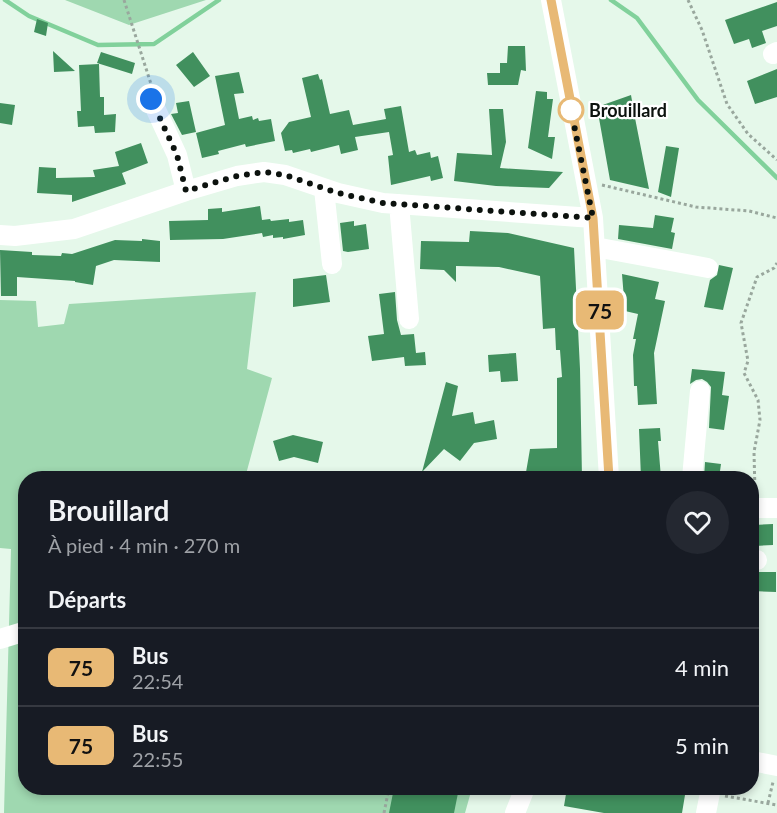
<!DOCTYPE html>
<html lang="fr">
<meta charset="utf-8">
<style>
body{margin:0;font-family:Lato,sans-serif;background:#242831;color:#f1f3f6;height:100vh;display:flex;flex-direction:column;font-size:22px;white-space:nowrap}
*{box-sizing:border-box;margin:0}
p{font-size:20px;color:#9ea1a6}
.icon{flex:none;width:33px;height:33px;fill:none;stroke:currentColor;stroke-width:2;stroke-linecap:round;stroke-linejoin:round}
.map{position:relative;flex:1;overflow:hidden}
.sheet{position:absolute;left:18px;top:471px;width:741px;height:324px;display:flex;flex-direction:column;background:#171b24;border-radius:24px;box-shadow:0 3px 9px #0003}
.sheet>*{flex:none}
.badge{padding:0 12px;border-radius:9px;font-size:21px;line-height:39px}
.you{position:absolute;width:30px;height:30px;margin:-15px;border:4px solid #fff;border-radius:50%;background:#1a73e8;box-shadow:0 0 0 9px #1a73e833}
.map>.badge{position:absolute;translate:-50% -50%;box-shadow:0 0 0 3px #fff}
h2{padding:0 30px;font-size:22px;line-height:54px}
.round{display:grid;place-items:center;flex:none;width:63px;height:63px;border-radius:32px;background:#242831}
.summary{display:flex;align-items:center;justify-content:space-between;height:102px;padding:0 30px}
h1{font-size:28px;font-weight:700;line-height:45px}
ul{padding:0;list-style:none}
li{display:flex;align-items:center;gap:18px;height:78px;padding:0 30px;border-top:2px solid #363941}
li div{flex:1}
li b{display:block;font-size:22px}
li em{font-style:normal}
li .badge{min-width:66px;font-weight:700;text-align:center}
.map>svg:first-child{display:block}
</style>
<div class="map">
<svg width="777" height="813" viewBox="0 0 777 813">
<rect width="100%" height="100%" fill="#e5f8ea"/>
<path fill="#9fd8b0" d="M65,0H206L129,25Z
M256,292L247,369L272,378L245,478H26V788H472L465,813H4L11,549L0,548V300L36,301L38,327L64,324L69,304Z"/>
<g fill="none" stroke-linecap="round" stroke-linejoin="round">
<path stroke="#81d19b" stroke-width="4.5" d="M5,0L29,16L98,45L154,44L219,0
M611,0L637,18L698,100L777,178"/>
</g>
<path fill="#41905e" d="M777,2V26L762,31L766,43L752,48L749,39L734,44L725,20Z
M37,19L48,23L46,36L34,32Z
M508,46H525L526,71L521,70L518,85H488L487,73H500V63H507Z
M53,51L75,71L54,72Z
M101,52L135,63L132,74L97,63Z
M193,52L210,76L194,87L176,65Z
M99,64L100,97H104V115L116,114L115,132L95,133L94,126L78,127L77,111H81L79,65Z
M777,69V97L755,104L747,81Z
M239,72L244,93L234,94L239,119L252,116L253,120L258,118L259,121L271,119L275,141L246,147L245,144L218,151L219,154L202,158L196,133L225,125L215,76Z
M318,74L320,80L322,79L330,114L349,110L353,125L386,119L384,109L401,106L409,152L415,150L417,155L430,152L431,158L438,156L443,178L431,181L430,176L391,185L388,156L393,155L389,132L355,137L358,150L341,154L339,145L311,152L310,149L293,153L292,150L285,151L281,133L289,122L311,117L302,78Z
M536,91L547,92V99H553L548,137H555L552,159L528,148Z
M631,95L635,118L649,189L610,180L597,107Z
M189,101L196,132L182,135L171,114L178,113L176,103Z
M0,103L15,105L12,125L0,123Z
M489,109H503L506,142L500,168L563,172L549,188L496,186L454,181L457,153L492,155Z
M141,143L148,163L122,173L126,184L72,202V195L37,193L39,167L56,168V178L95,177L93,170L119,166L115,152Z
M666,146L679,148L671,197L658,192Z
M260,206L262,220L270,219L271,221L289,219V222L303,220L305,235L283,239V237L273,238V235L263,237L262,233L223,239L170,240L169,221L208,220V209L222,208V212Z
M655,215L674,218L671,232L675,233L672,249L618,239L619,225L653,228Z
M354,221V226L366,224L369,249L348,252L343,251L340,223Z
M470,231L508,233L574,248L580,369L582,478H525L530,449L557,448V378L562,377L560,350H556L555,328L543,329L540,276L499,267L456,266V282L444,270L420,269L421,241L469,242Z
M142,239L160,241V262L114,260L96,266L93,285L75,282V281L17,277V296H1L0,250L32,252V255L61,256L62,253L72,254L115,240L142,241Z
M719,265L733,268L723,310L704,307L710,280L717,275Z
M622,274L659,282L655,299L665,301L654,353L657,404L638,405L637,386H634L633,355L636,339H633L638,314L625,311Z
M326,275L330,302L293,307V279Z
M395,292L397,320L401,335L414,334L416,353L425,352L426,365L405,366L404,357L372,361L368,336L384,334L379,294Z
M516,353L518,381L501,382L500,371L489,372L488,355Z
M692,369L725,372L722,395L729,396L724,430L709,428L711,387L707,382L702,379L696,380L690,384Z
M446,382L458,386L452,416L473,412L475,424L494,420L497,439L474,443L460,461L444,449L422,472Z
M660,428L661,441H658L661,478H641L639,429Z
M293,435L323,442L318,463L294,457L279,461L273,441Z
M705,462L721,464L719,478H704Z
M773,524V545L755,546L754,525Z
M752,572H776V592L752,591Z
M394,788H459L454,813H389Z
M567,788H643L685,795L682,813H604L564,806Z"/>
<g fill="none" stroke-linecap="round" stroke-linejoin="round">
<path stroke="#99a79d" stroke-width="3" stroke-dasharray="3 3" stroke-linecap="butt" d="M124,0L151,84
M688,0L702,30L727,104L748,134L777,160
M602,185L696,207L749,211L777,218
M755,492L754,452L760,420L758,400L744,373L748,361L741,323L757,277L774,268L777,263
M679,788L695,790
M725,796L777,805
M768,803L773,782
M384,813L389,788"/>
<path stroke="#fff" stroke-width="20" d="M551,0L593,218L609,478
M773,54L777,52
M151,99L177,155L186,191
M324,189L332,264
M399,204L409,319
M0,235L15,236L74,229L186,191L237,176L264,172L285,175L338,193L383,203L593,218
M595,247L708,268
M692,478L700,391
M752,508H777
M752,560H757
M0,639L26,631
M752,761L777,766
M515,813L525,788
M706,813L711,788"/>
</g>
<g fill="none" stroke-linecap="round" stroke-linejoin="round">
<g stroke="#fff" stroke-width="14">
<path id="line" d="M551,0L593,218L609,478"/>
</g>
<use href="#line" stroke="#e8b975" stroke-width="9"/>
<path stroke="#0c120e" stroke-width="6" stroke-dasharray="0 10.8" d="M151,99L177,155L186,191L237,176L264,172L285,175L338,193L383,203L593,218L571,110"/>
</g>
<circle fill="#fff" stroke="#e8b975" stroke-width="3" cx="571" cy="110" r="12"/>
<g text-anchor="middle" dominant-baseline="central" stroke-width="4.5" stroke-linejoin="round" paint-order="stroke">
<g font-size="18" font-weight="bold" fill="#0c120e" stroke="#fff" text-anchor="start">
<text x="589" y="110">Brouillard</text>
</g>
</g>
</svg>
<div class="you" style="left:151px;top:99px"></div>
<b class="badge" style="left:600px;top:310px;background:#e8b975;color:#111">75</b>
<section class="sheet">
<div class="summary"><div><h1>Brouillard</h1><p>À pied · 4 min · 270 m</p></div><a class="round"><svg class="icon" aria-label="heart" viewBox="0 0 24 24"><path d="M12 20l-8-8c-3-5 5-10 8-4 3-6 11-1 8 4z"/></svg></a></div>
<h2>Départs</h2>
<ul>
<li><span class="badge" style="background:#e8b975;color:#111">75</span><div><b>Bus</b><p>22:54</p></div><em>4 min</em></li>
<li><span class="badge" style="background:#e8b975;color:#111">75</span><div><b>Bus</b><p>22:55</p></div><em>5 min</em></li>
</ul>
</section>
</div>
